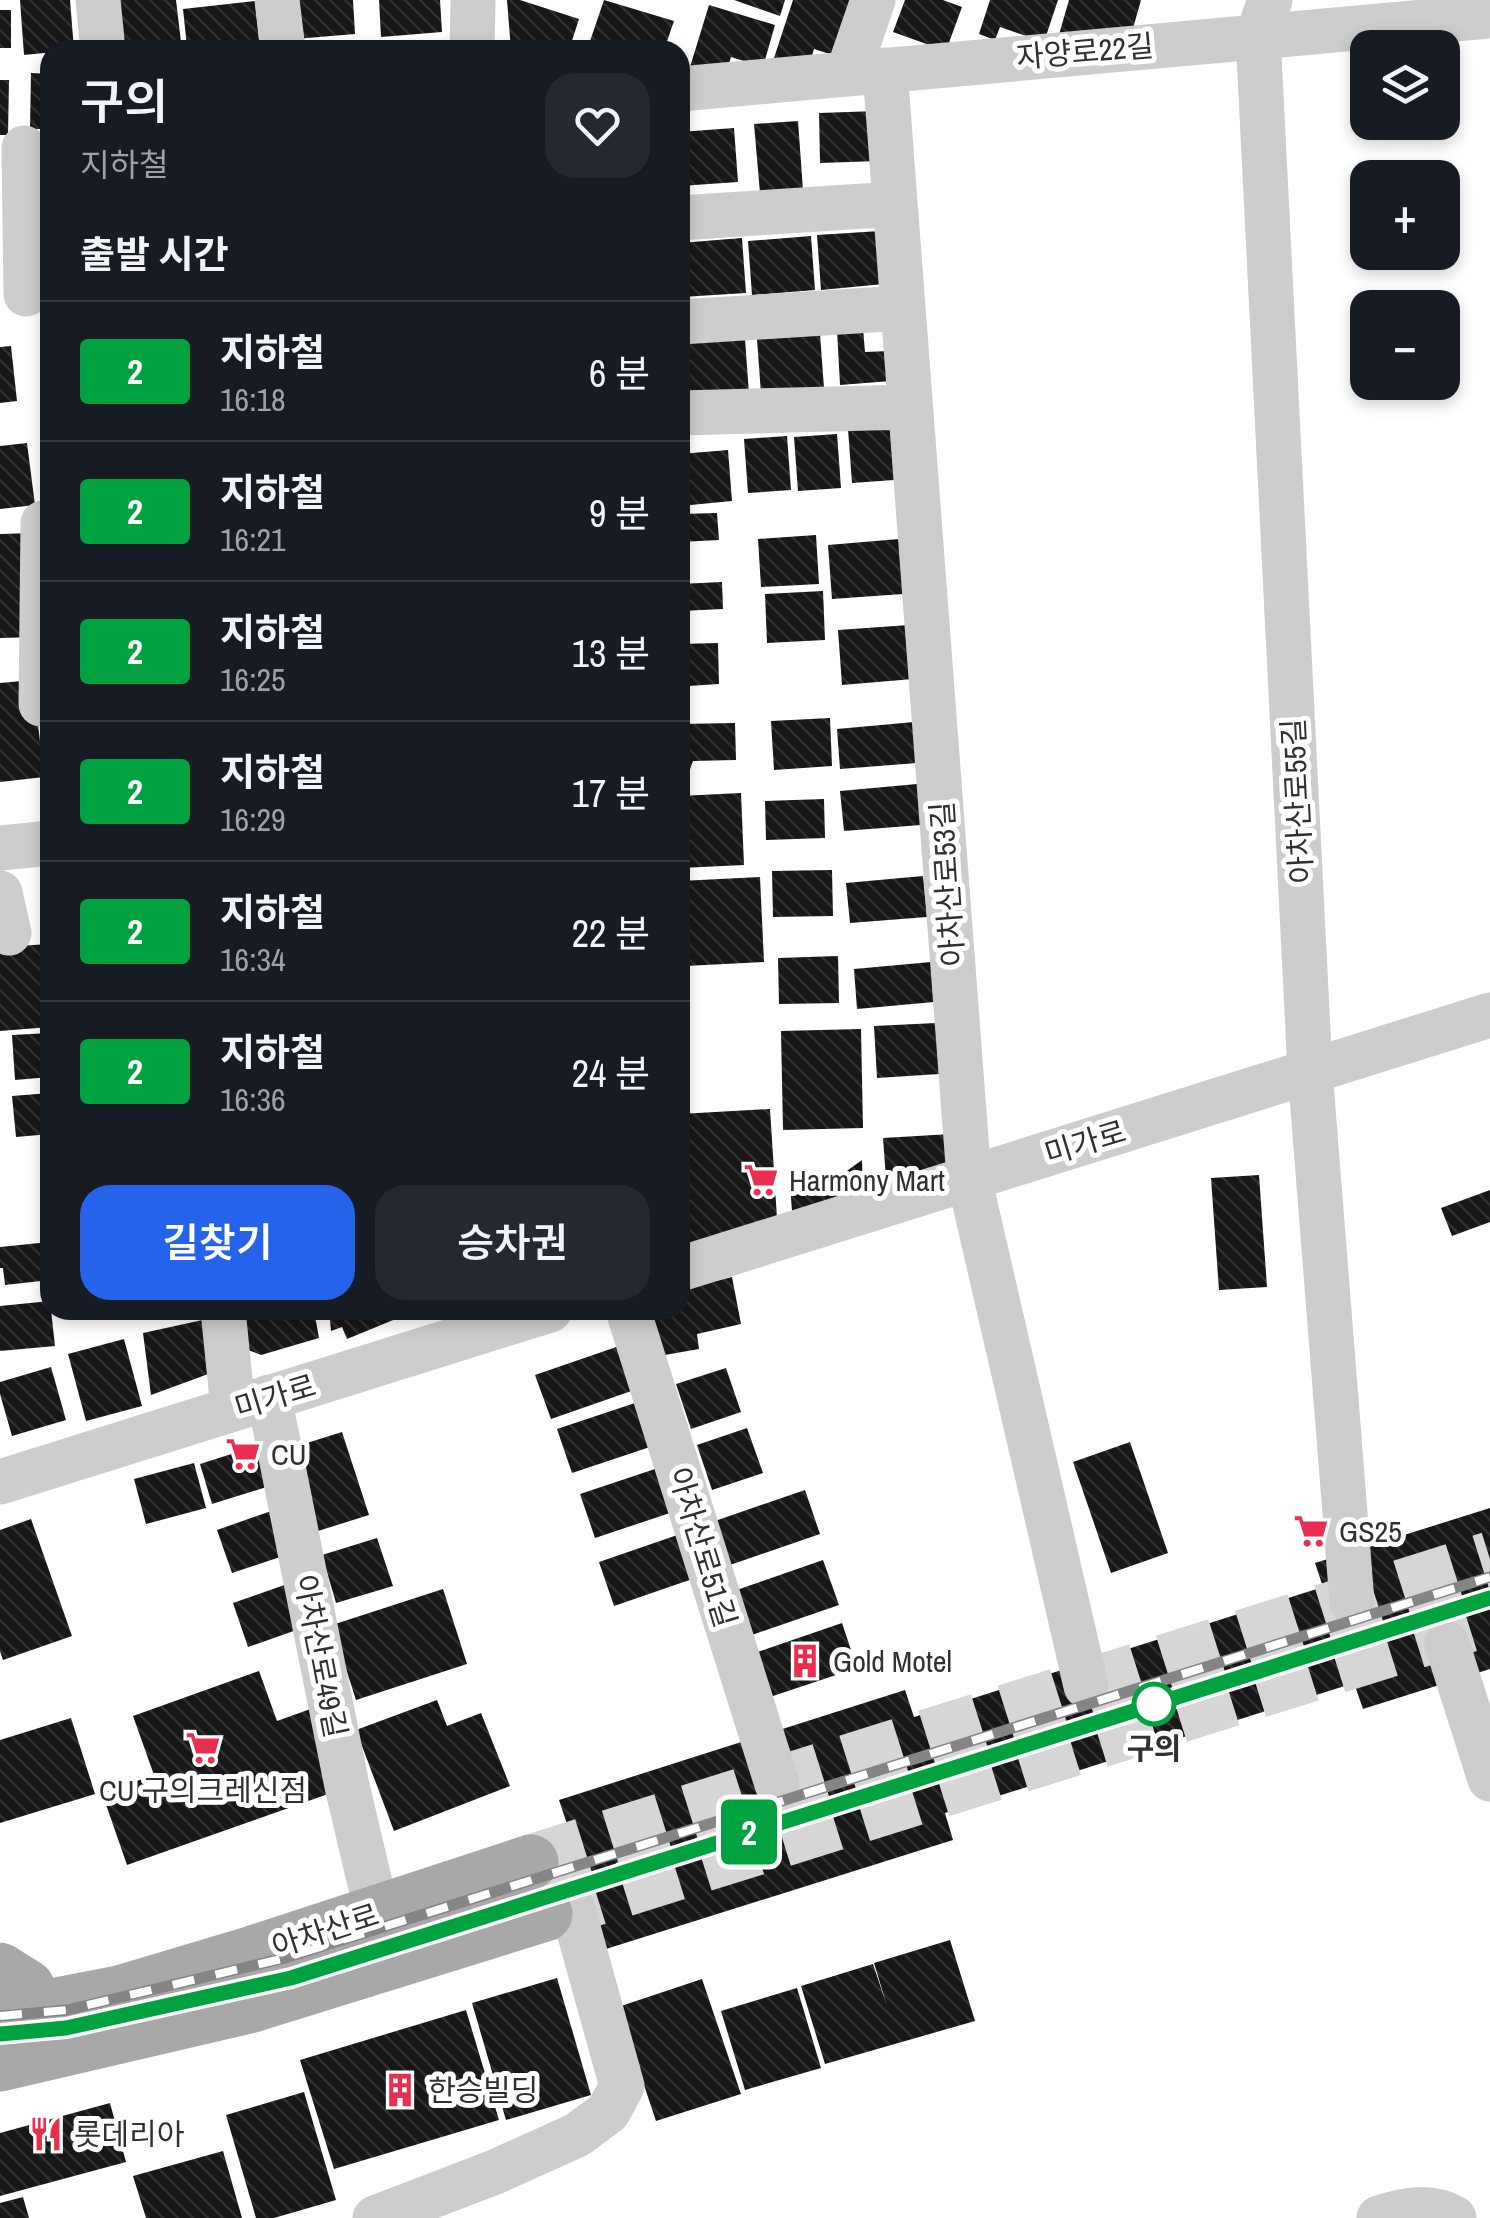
<!DOCTYPE html>
<html lang="ko">
<meta charset="utf-8">
<style>
body{margin:0;font-family:"Archivo Narrow","Noto Sans KR",sans-serif;background:#242831;color:#f1f3f6;height:100vh;display:flex;flex-direction:column;font-size:38px;white-space:nowrap}
*{box-sizing:border-box;margin:0}
p{font-size:32px;color:#9ea1a6}
.icon{flex:none;width:55px;height:55px;fill:none;stroke:currentColor;stroke-width:2;stroke-linecap:round;stroke-linejoin:round}
.map{position:relative;flex:1;overflow:hidden}
.sheet{position:absolute;left:40px;top:40px;width:650px;height:1280px;display:flex;flex-direction:column;background:#171b24;border-radius:30px;box-shadow:0 5px 15px #0003}
.sheet>*{flex:none}
.badge{padding:0 20px;border-radius:8px;font-size:35px;line-height:65px}
.fabs{position:absolute;left:1350px;top:30px;display:grid;gap:20px}
.fabs a{display:grid;place-items:center;width:110px;height:110px;border-radius:20px;background:#171b24;box-shadow:0 5px 15px #0003;font-size:50px}
.map>.badge{position:absolute;translate:-50% -50%;box-shadow:0 0 0 5px #fff}
h2{padding:0 40px;font-size:38px;line-height:90px}
.round{display:grid;place-items:center;flex:none;width:105px;height:105px;border-radius:30px;background:#242831}
.head{display:flex;align-items:center;justify-content:space-between;height:170px;padding:0 40px}
h1{font-size:48px;font-weight:600;line-height:75px}
.cta{display:flex;gap:20px;margin-top:auto;padding:20px 40px}
.cta a{flex:1;height:115px;border-radius:30px;background:#2563eb;color:#fff;font-size:40px;font-weight:600;line-height:115px;text-align:center}
.cta a+a{background:#242831;color:#f1f3f6}
ul{padding:0;list-style:none}
li{display:flex;align-items:center;gap:30px;height:140px;padding:0 40px;border-top:2px solid #363941}
li div{flex:1}
li b{display:block;font-size:38px}
li em{font-style:normal}
li .badge{min-width:110px;font-weight:700;text-align:center}
.map>svg:first-child{display:block}
</style>
<div class="map">
<svg width="1490" height="2218" viewBox="0 0 1490 2218">
<defs>
<pattern id="building-back-hatch" width="6" height="6" patternUnits="userSpaceOnUse" patternTransform="scale(2.5)"><rect width="6" height="6" fill="#171717"/><path d="M-1 5l2 2M0 0l6 6M5-1l2 2" fill="none" stroke="#303030"/></pattern>
</defs>
<rect width="100%" height="100%" fill="#fff"/>
<path fill="url(#building-back-hatch)" d="M20,0H70L74,50L24,55Z
M112,0H176L181,42L118,50Z
M292,0H353L355,34L295,39Z
M379,0H440L442,32L381,37Z
M507,0H520L579,19L569,50H511Z
M604,0L674,21L664,50H587Z
M734,0H785L780,16Z
M793,0H851L833,55L814,49L808,69L774,58Z
M905,0H943L962,7L946,51L893,32Z
M990,0H1058L1044,42L1000,27L995,40L979,34Z
M1069,0H1141L1130,39L1058,38Z
M255,1L259,40L187,47L183,9Z
M709,5L775,25L763,67L731,57L725,77L690,67Z
M0,10H11V48H0Z
M31,73L50,74V129H30Z
M0,80H9L8,135H0Z
M877,111L878,161L820,163L819,113Z
M798,121L803,190L760,193L754,124Z
M734,128L738,182L680,186V132Z
M880,231L884,284L821,290L817,235Z
M811,236L815,290L752,295L748,241Z
M742,238L746,293L682,297L680,243Z
M863,328L865,352L889,351L891,381L840,385L837,330Z
M820,334L824,388L761,394L757,339Z
M745,339L749,394L685,398L681,344Z
M11,346L17,401L0,403V347Z
M890,426L894,480L852,483L848,429Z
M837,434L841,488L798,491L794,437Z
M787,436L791,490L748,493L744,439Z
M27,443L35,505L0,509V446Z
M728,450L732,501L680,506V454Z
M717,513L719,540L680,542V514Z
M33,533L36,637L0,638V534Z
M816,535L819,584L761,587L758,539Z
M899,539L903,594L832,599L828,545Z
M722,582L723,609L680,611V584Z
M823,591L825,640L767,643L765,594Z
M909,625L913,679L842,685L838,630Z
M718,643L719,684L688,686V693L680,694V644Z
M33,680L44,777L0,782V683Z
M830,718L832,766L774,770L771,721Z
M914,722L917,763L840,769L837,729Z
M735,723L736,760L693,761L689,772H680V724Z
M917,784L921,825L844,831L840,791Z
M741,793L744,865L680,868V796Z
M824,799L825,838L766,840L765,801Z
M832,870L833,916L773,917L772,871Z
M923,876L927,917L850,923L846,883Z
M760,877L764,962L685,966L680,881Z
M50,944V1027L0,1031V947Z
M838,956L839,1003L779,1004L778,958Z
M931,962L934,1002L857,1009L854,969Z
M936,1023L939,1074L877,1078L874,1026Z
M861,1029L863,1128L783,1130L781,1031Z
M50,1033V1077L15,1080L12,1035Z
M50,1093V1134L16,1137L12,1096Z
M770,1109L777,1218L689,1247L680,1114Z
M951,1134L953,1162L887,1192L883,1138Z
M862,1160L863,1195L792,1211L789,1172L834,1180Z
M1259,1175L1267,1287L1219,1290L1211,1178Z
M1490,1190V1222L1452,1236L1441,1208Z
M49,1242L50,1280L5,1285L3,1268H0V1247Z
M732,1277L741,1324L697,1334L699,1349L659,1356L647,1310H680V1290Z
M50,1301L55,1346L0,1351V1306Z
M232,1310H314L319,1338L261,1355L235,1345Z
M329,1310H403V1316L347,1339L342,1327L331,1331Z
M207,1319L211,1373L151,1395L143,1333Z
M124,1339L142,1406L86,1421L68,1354Z
M625,1344L640,1388L551,1419L535,1375Z
M51,1367L66,1420L12,1436L0,1394V1382Z
M726,1368L741,1412L691,1429L676,1384Z
M635,1403L650,1447L572,1473L557,1429Z
M747,1428L763,1473L712,1490L697,1445Z
M342,1432L369,1515L318,1531L291,1448Z
M1130,1442L1168,1553L1111,1573L1073,1462Z
M260,1445L273,1485L212,1504L200,1464Z
M194,1463L206,1508L146,1524L134,1479Z
M658,1468L673,1512L595,1538L580,1494Z
M805,1490L820,1534L730,1565L715,1521Z
M1490,1508V1669L1363,1709L1354,1683L945,1813L953,1840L606,1949L565,1933L534,1837L568,1827L559,1800L905,1690L914,1717L1323,1587L1315,1563Z
M274,1510L289,1554L232,1573L217,1530Z
M31,1519L72,1636L3,1660L0,1651V1530Z
M689,1531L704,1575L614,1606L599,1562Z
M377,1538L393,1586L336,1603L322,1555Z
M823,1560L839,1605L749,1636L734,1591Z
M290,1583L305,1627L248,1647L233,1603Z
M443,1589L467,1664L356,1700L332,1625Z
M842,1623L857,1668L767,1698L752,1654Z
M259,1671L277,1721L316,1707L345,1788L127,1865L102,1793L154,1775L133,1716Z
M437,1700L447,1726L481,1713L510,1786L394,1831L356,1730Z
M71,1718L95,1794L0,1823V1740Z
M950,1940L975,2021L825,2064L801,1986L873,1964L887,2006L874,1963Z
M557,1978L591,2095L506,2120L472,2003Z
M702,1979L741,2094L656,2121L618,2007Z
M797,1988L821,2068L745,2090L721,2011Z
M466,2010L499,2120L334,2169L300,2060Z
M304,2092L336,2200L274,2218H256L226,2115Z
M110,2103L126,2162L0,2196V2133Z
M223,2151L242,2218H146L133,2176Z
M23,2197L29,2218H0V2203Z"/>
<g fill="none" stroke-linecap="round" stroke-linejoin="round">
<path stroke="#d6d6d6" stroke-width="55" stroke-dasharray="55 28" stroke-linecap="butt" d="M531,1862L1490,1559
M545,1914L1490,1618"/>
<path stroke="#cdcdcd" stroke-width="45" d="M98,0L103,50
M277,0L283,50
M1270,0L1258,35L1310,1071L1352,1602
M472,50L473,0
M885,70L969,1178L1086,1686
M848,73L873,0
M680,89L1490,16
M24,148L26,294
M680,218L895,204
M680,322L903,308
M680,413L910,407
M50,523H43L41,704L50,703
M0,848L50,843
M0,893L9,933
M680,1269L1490,1015
M223,1310L233,1409
M628,1310L777,1784
M269,1397L347,1786L377,1913
M0,1482L550,1310
M1447,1644L1490,1779
M375,2218L495,2172L577,2135L608,2112L622,2086L572,1906
M1379,2218C1404,2210 1430,2204 1454,2218"/>
<path stroke="#a8a8a8" stroke-width="55" d="M0,1970L27,1987
M0,2016L119,1993L253,1953L531,1862
M0,2064L249,2006L545,1914"/>
<g stroke="#858585" stroke-width="11">
<path id="rail" d="M0,2016L67,2010L285,1958L1490,1577
M0,2034L66,2028L291,1978L1490,1598"/>
</g>
<use href="#rail" stroke="#fff" stroke-width="8" stroke-dasharray="22" stroke-linecap="butt"/>
</g>
<g fill="none" stroke-linecap="round" stroke-linejoin="round">
<g stroke="#fff" stroke-width="22">
<path id="line" d="M0,2034L66,2028L291,1978L1490,1598"/>
</g>
<use href="#line" stroke="#00a23f" stroke-width="15"/>
</g>
<defs>
<g id="supermarket-bare" transform="scale(2.7)"><path d="M-6-5.5h2.5l.6 2H6L4.5 2H-2.5L-4.4-4H-6ZM-1.5 3.2a1.3 1.3 0 1 0 .1 0ZM3 3.2a1.3 1.3 0 1 0 .1 0Z" fill="#ea2e51" stroke="#fff" stroke-width="2.5" paint-order="stroke"/></g>
<g id="building-bare" transform="scale(2.7)"><path d="M-4-6H4V6H1V3H-1V6H-4ZM-2.5-4.3h1.7v1.8h-1.7ZM.8-4.3h1.7v1.8H.8ZM-2.5-1h1.7V.8h-1.7ZM.8-1h1.7V.8H.8Z" fill="#ea2e51" stroke="#fff" stroke-width="2.5" paint-order="stroke"/></g>
<g id="restaurant-bare" transform="scale(2.7)"><path d="M-5-6h1v4h1v-4h1v4h1v-4h1v5L-1.5 .5V6h-2V.5L-5-1ZM5-6V6H3V1.5H1.5Q1.5-4 5-6Z" fill="#ea2e51" stroke="#fff" stroke-width="2.5" paint-order="stroke"/></g>
</defs>
<g fill-rule="evenodd">
<use href="#supermarket-bare" x="761" y="1180"/>
<use href="#supermarket-bare" x="243" y="1454"/>
<use href="#supermarket-bare" x="1311" y="1531"/>
<use href="#building-bare" x="805" y="1661"/>
<use href="#supermarket-bare" x="203" y="1748"/>
<use href="#building-bare" x="400" y="2090"/>
<use href="#restaurant-bare" x="46" y="2134"/>
</g>
<circle fill="#fff" stroke="#00a23f" stroke-width="5" cx="1154" cy="1704" r="20"/>
<g text-anchor="middle" dominant-baseline="central" stroke-width="10" stroke-linejoin="round" paint-order="stroke">
<g font-size="30" fill="#303030" stroke="#fff">
<text transform="translate(1085 51) rotate(-5)">자양로22길</text>
<text transform="translate(1297 801) rotate(-93)">아차산로55길</text>
<text transform="translate(947 884) rotate(-94)">아차산로53길</text>
<text transform="translate(1085 1142) rotate(-17)">미가로</text>
<text transform="translate(275 1396) rotate(-17)">미가로</text>
<text transform="translate(703 1547) rotate(73)">아차산로51길</text>
<text transform="translate(321 1656) rotate(79)">아차산로49길</text>
<text transform="translate(325 1930) rotate(-18)">아차산로</text>
</g>
<g font-size="30" fill="#303030" stroke="#fff" text-anchor="start">
<text x="789" y="1180">Harmony Mart</text>
<text x="271" y="1454">CU</text>
<text x="1339" y="1531">GS25</text>
<text x="833" y="1661">Gold Motel</text>
<text x="203" y="1790" text-anchor="middle">CU 구의크레신점</text>
<text x="428" y="2090">한승빌딩</text>
<text x="74" y="2134">롯데리아</text>
</g>
<g font-size="30" font-weight="bold" fill="#303030" stroke="#fff">
<text x="1154" y="1748">구의</text>
</g>
</g>
</svg>
<div class="fabs">
<a><svg class="icon" aria-label="layers" viewBox="0 0 24 24"><path d="M12 4l9 5-9 5-9-5zM3 14l9 5 9-5"/></svg></a>
<a>+</a>
<a>−</a>
</div>
<b class="badge" style="left:749px;top:1832px;background:#00a23f;color:#fff">2</b>
<section class="sheet">
<div class="head"><div><h1>구의</h1><p>지하철</p></div><a class="round"><svg class="icon" aria-label="heart" viewBox="0 0 24 24"><path d="M12 20l-8-8c-3-5 5-10 8-4 3-6 11-1 8 4z"/></svg></a></div>
<h2>출발 시간</h2>
<ul>
<li><span class="badge" style="background:#00a23f;color:#fff">2</span><div><b>지하철</b><p>16:18</p></div><em>6 분</em></li>
<li><span class="badge" style="background:#00a23f;color:#fff">2</span><div><b>지하철</b><p>16:21</p></div><em>9 분</em></li>
<li><span class="badge" style="background:#00a23f;color:#fff">2</span><div><b>지하철</b><p>16:25</p></div><em>13 분</em></li>
<li><span class="badge" style="background:#00a23f;color:#fff">2</span><div><b>지하철</b><p>16:29</p></div><em>17 분</em></li>
<li><span class="badge" style="background:#00a23f;color:#fff">2</span><div><b>지하철</b><p>16:34</p></div><em>22 분</em></li>
<li><span class="badge" style="background:#00a23f;color:#fff">2</span><div><b>지하철</b><p>16:36</p></div><em>24 분</em></li>
</ul>
<div class="cta"><a>길찾기</a><a>승차권</a></div>
</section>
</div>
